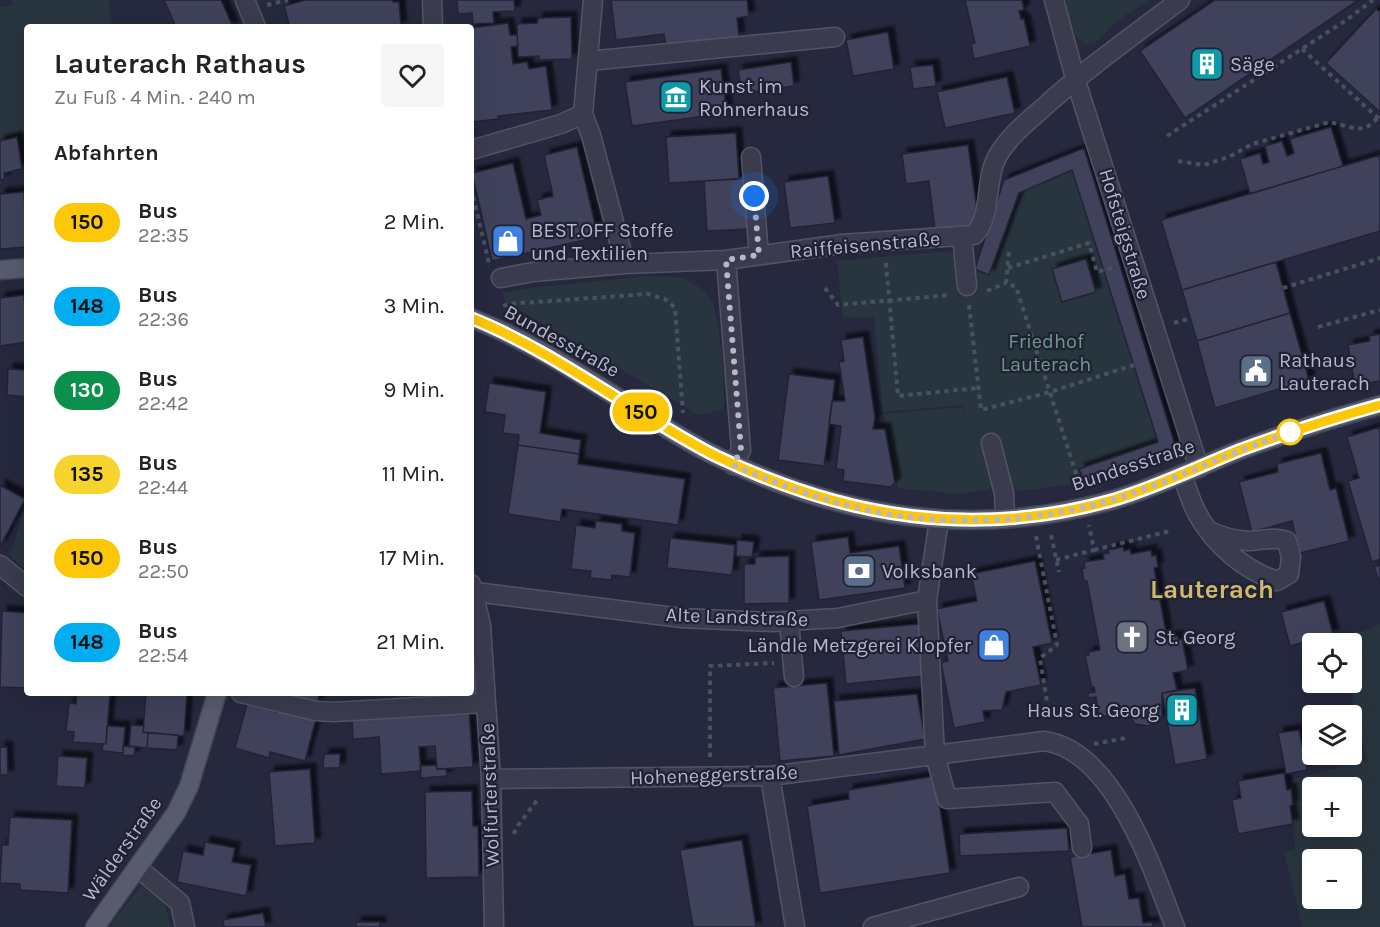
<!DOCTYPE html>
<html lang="de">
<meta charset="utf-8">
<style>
body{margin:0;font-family:Karla,sans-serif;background:#f6f6f6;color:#222;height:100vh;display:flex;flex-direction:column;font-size:22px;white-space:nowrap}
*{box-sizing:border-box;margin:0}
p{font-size:20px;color:#767676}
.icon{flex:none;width:33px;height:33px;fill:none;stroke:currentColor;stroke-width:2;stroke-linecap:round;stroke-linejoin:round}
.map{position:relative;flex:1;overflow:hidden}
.side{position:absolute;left:24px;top:24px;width:450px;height:672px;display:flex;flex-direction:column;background:#fff;border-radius:6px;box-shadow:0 6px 24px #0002}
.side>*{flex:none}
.badge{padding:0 12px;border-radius:20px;font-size:21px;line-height:39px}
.fabs{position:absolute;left:1302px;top:633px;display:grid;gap:12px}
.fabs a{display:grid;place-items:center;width:60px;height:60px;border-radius:6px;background:#fff;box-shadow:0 6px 24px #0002;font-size:30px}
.you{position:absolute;width:30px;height:30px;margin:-15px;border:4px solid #fff;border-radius:50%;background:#1a73e8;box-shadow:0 0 0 9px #1a73e833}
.map>.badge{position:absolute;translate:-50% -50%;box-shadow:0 0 0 3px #fff}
h2{padding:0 30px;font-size:22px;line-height:54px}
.round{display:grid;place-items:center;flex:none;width:63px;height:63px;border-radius:6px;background:#f6f6f6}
.head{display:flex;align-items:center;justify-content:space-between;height:102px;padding:0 30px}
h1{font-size:28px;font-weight:700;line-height:45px}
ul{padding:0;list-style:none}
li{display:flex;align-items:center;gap:18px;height:84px;padding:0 30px}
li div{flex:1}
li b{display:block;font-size:22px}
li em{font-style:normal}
li .badge{min-width:66px;font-weight:700;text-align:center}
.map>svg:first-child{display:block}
</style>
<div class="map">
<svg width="1380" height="927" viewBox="0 0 1380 927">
<defs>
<filter id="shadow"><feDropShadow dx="5.5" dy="-5.5" stdDeviation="1.5" flood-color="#0009"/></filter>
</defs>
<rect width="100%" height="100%" fill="#26283e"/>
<path fill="#28353f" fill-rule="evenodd" d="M12,0H108L113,27H27V133L0,138V7L13,5Z
M1065,0H1149L1117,21L1093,45C1072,46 1070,16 1065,0Z
M1084,148L1175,445L1169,455L1085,483L1018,491L1009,481L998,438L973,445L983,443L993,480L989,489L960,494L898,488L884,414L962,407L966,420L963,405L883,412L874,317H843L837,261L948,251L954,254L960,287L973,286L975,269L1004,180Z
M647,276L682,277L702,289L713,303L718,324L723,366L724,409L699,415L509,304H506L503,293L521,289Z
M27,501V571L10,556Z
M1380,624V927H1302L1284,852L1295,850L1291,780L1367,760L1348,683L1352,682V644L1338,643V641ZM1312,788H1352V826H1312ZM1312,860H1352V898H1312Z
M141,886L164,902L171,927H109Z"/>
<path fill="#40435c" stroke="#212336" stroke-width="1.5" filter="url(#shadow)" d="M164,0H221L233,27H176Z
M306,0H392L393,2H399L401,27H290L284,6Z
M457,0H514L515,11L493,12L494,23L473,24L472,13L458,14Z
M611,0H747L749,16L737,18L739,37L666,45L664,34L616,40Z
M965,0H1022L1024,10L1019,11L1021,19H1024L1030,46L974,59L971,44L975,43Z
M1215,0H1358L1185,118L1140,51Z
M1376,9L1380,12V112L1326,63Z
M571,17L572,59L539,60V56L518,57L517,24L537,23L538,18Z
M508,23L510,35H517L518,46L511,47L513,64L527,62L529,69L546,66L552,110L498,116L499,119L471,122V28Z
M888,32L894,69L853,76L846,40Z
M791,62L794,86L742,93L738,70Z
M933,65L936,86L913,89L910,67Z
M721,69L727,113L632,126L625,82Z
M1007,77L1015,113L945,128L937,92Z
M1331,127L1343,166L1250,194L1240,159L1260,153L1263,164L1269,162L1265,146L1282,141L1287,156L1294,153L1290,139Z
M736,133L739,179L669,183L666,137Z
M17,137L22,169L4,173L5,179L0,180V141Z
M968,145L979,225L935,230L929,181L906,184L902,154Z
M577,147L598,237L492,261L472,173L513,163L526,219L541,215L537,200L553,196L544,155Z
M1084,148L1175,445L1169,455L1085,483L1079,469L1158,442L1072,170L1019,193L989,275L975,269L1004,180Z
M1380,155V231L1182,290L1161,220Z
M828,176L835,223L790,228L784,182Z
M746,178L749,229L707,231L704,181Z
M24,192L27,247L0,249V194Z
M1086,259L1096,292L1062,302L1052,269Z
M1276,262L1290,313L1197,341L1182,290Z
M24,295L27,342L0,346V298Z
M1290,313L1309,380L1215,408L1197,341Z
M1380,334V381L1355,385L1348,345L1370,341L1369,336Z
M863,337L875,418L873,429H885L895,483L890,487L843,481L844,470L836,469L841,426L829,424L832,401H845L839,362L844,361L841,340Z
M8,369L27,370V397L7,395Z
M789,374L835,380L824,466L778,460Z
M489,383L546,392L540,433L581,440L579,454L518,445L519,435L503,433L505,415L485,412Z
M1380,427V559L1372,562L1348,481L1359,478L1347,437Z
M518,445L579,454L578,464L685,479L678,525L562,509L560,522L508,514Z
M1321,453L1330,490L1336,488L1349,541L1300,553L1292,521L1252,532L1239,482L1278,472L1277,464Z
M0,485L25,499L0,547Z
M596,521L622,524V531L635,533L630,577L612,575V580L590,578L591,571L571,569L576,525L595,528Z
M848,537L850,553L899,546L905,588L819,600L811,542Z
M670,538L735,545L732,575L667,568Z
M737,540L754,542L752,557L736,556Z
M1123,547L1124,551L1130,549L1131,554L1151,550L1152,556L1156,555L1158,567L1154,568L1167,638L1178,636V640L1182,639L1188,670L1173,673L1177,690L1162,693V717L1154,724L1148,726L1135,724L1126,712L1099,717L1096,697L1088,698V693L1095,692L1094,687L1092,688L1085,656L1089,655L1088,652L1100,650L1087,581H1084L1082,569L1085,568L1084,562L1104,559L1103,554L1109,553L1108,550Z
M789,556V603L744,604V564H755V557Z
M1035,561L1052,643L1033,647L1041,685L1006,692L1002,710L983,711L985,722L954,728L941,663L948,661L937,609L977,601L971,574Z
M1380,565V579H1378L1374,567Z
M1324,601L1333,634L1290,646L1281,612Z
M2,611L27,613V688L0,687Z
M920,624L925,676L846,684L841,631Z
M827,683L834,756L780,761L773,688Z
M1195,688L1207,759L1175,765L1162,693Z
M77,693H110L106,744L73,742L74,732L66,731L69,703L76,704Z
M146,693H187L184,736L143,732Z
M272,693H319L318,703Z
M917,694L925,739L839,755L834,701Z
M247,704L277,712L278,709L316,719L305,761L270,752L269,758L235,748Z
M469,710L473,767L437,769L435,746L419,747L421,771L381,774L379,737L353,739L352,719Z
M131,725L144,726L143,732L148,733L147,748L129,746Z
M107,726L125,727L123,753L102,751L103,744H106Z
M1299,730L1307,770L1286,774L1278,733Z
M148,733L178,735L177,750L147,748Z
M123,746L135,747L134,756L123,755Z
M0,747H7L8,775H0Z
M324,754H340V768H323Z
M58,756L87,758L85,788L56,786Z
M436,765L437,769H446L447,776L421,778L420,766Z
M310,769L315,843L275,846L269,772Z
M1284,773L1287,790L1291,789L1293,805L1290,806L1293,824L1238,834L1232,800L1241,798L1238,781Z
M935,776L950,873L820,893L807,806L849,799L848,790Z
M472,791L473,826H478L479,877L426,878L425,792Z
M10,817L72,820L68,893L20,890V884L0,883L2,845H8Z
M1067,828L1069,851L960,856L959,834Z
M742,840L756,927H693L680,850Z
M205,842L235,848L232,862L251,865L246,896L177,882L183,851L203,855Z
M1111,850L1115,876L1125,874L1129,899L1139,898L1143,923L1152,922L1153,927H1082L1070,857Z
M263,913L266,927H224L223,920Z
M356,922H380V927H356Z"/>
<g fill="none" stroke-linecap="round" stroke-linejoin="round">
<g stroke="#525466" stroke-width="21">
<path id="minor" d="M245,0L256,27
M432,0L433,27
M593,0L583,114L591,135L625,264
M1054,0L1075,78L1199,468
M588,61L835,37
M471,150L561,124L583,114
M751,157L759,255
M962,236L967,286
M726,260L741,450L733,465
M501,278L533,272L625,264L726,260L842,244L974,235C993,215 984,181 997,157C1008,137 1027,122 1044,107C1087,68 1134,35 1180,0
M991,443L1004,493L1005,518
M1182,475C1187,488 1191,503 1198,515C1215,545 1244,570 1277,581L1289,574L1291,557L1287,541C1274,536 1261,541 1248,541C1234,540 1222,537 1209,531
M939,520L927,600L935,755L947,799L1055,792L1079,824L1082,848
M0,565L27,587
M471,584L481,625L491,779L494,927
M475,592L682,618L772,622L838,618L927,600
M789,621L794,677
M241,693L315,711L334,712L485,703
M770,776L795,927
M491,779L770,776L1044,741C1114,750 1153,870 1175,927
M138,868L180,903L185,927
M873,927L1019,887"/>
</g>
<g stroke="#404255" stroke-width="21">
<path id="major" d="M0,270L27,268
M471,318C535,343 592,382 650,418C673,432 694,446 718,457C847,519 973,539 1113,500C1157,487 1198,467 1240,450C1286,433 1333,418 1380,405
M95,927L176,813L189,786L217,693"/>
</g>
<path stroke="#46525c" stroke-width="4" stroke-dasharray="4.5 4.5" stroke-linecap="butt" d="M267,5L288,0
M1302,49L1379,119
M1167,136L1345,21L1373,0
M1178,161L1204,165L1229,157L1252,144L1330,122L1357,129L1367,127L1378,118
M471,188L489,263
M1009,252L1006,283L1016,287L1080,486
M886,263L898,396L978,388
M1008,268L1089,243L1097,272L1115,267
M825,288L838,305L950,295
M1283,288L1380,258
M987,291L1006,283
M969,305L981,410L1050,392L1134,365
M503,306L508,304L648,294L665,299L675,308L683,413
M1174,323L1191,318
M1318,327L1380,310
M1051,535L1059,572
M1036,536L1057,645L1040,658L1050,721
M1094,550L1170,531
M1056,560L1094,550L1089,525
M1094,744L1126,738
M710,757V666L774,663
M514,834L516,828L538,799"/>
<use href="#minor" stroke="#3a3c4e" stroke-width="18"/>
<use href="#major" stroke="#585a6e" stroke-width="18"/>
</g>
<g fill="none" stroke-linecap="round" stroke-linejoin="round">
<g stroke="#fff" stroke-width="14">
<path id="line" d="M471,318C533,343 589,381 646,416C670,430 693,445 718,457C846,518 974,539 1113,500C1157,487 1198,467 1240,450C1286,433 1333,418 1380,405"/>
</g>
<use href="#line" stroke="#fbc707" stroke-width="9"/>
<path stroke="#b6b7c9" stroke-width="6" stroke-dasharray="0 10.8" d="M754,196L759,255L726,260L741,450L733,465C779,485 826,502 876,512C953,527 1040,522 1115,499C1158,486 1198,467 1239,451C1256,444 1273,439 1290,432"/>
</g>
<defs>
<g id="building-square" transform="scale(1.725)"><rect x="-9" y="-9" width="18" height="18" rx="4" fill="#0f9aa8" stroke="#1f2134"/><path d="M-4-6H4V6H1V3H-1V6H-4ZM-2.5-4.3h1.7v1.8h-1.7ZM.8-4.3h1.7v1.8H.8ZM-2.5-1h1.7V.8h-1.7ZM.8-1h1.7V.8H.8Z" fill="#fff"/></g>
<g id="museum-square" transform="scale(1.725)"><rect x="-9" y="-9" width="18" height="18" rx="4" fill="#0f9aa8" stroke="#1f2134"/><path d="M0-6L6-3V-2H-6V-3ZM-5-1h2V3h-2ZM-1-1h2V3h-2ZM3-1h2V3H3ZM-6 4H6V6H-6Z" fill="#fff"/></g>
<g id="shop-square" transform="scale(1.725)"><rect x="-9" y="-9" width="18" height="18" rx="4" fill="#3f7fe0" stroke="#1f2134"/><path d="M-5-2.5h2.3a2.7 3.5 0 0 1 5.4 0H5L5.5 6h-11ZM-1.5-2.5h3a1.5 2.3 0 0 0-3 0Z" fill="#fff"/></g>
<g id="civic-square" transform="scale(1.725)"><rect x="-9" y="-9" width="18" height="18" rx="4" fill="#5c6f8a" stroke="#1f2134"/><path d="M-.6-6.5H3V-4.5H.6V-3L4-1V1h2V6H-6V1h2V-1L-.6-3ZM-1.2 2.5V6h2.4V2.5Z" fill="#fff"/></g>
<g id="bank-square" transform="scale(1.725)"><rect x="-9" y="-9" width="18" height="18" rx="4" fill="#5c6f8a" stroke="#1f2134"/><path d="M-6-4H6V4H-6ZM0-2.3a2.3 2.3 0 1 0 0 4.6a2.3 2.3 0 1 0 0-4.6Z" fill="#fff"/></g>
<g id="church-square" transform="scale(1.725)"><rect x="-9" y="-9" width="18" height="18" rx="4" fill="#6b7280" stroke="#1f2134"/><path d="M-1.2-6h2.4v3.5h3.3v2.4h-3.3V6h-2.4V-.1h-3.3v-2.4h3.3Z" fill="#fff"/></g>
</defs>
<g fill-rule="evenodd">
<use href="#building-square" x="1207" y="64"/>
<use href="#museum-square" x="676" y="97"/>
<use href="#shop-square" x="508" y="241"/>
<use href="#civic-square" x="1256" y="371"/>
<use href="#bank-square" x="859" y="571"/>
<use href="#church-square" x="1132" y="637"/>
<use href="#shop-square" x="994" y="645"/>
<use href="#building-square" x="1182" y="710"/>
</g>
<circle fill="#fff" stroke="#fbc707" stroke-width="3" cx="1290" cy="432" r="12"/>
<g text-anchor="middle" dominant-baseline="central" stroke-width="4.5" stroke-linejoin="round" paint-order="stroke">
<g font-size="20" fill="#b6b7c9" stroke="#1f2134" text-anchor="start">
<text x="1230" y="64">Säge</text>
<text x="699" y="86">Kunst im<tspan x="699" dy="23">Rohnerhaus</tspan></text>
<text x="531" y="230">BEST.OFF Stoffe<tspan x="531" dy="23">und Textilien</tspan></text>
<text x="1279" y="360">Rathaus<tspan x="1279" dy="23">Lauterach</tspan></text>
<text x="882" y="571">Volksbank</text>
<text x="1155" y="637">St. Georg</text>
<text x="971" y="645" text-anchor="end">Ländle Metzgerei Klopfer</text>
<text x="1159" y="710" text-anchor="end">Haus St. Georg</text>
</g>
<g font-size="20" fill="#b6b7c9" stroke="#1f2134">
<text transform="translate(1125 234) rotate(73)">Hofsteigstraße</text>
<text transform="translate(865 245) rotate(-5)">Raiffeisenstraße</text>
<text transform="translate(562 341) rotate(29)">Bundesstraße</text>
<text transform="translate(1133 465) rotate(-18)">Bundesstraße</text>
<text transform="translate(737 617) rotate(2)">Alte Landstraße</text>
<text transform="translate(714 775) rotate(-2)">Hoheneggerstraße</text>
<text transform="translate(490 795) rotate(-92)">Wolfurterstraße</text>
<text transform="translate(122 849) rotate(-55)">Wälderstraße</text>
</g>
<g font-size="20" fill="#6e9986" stroke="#1f2134">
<text x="1046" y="341">Friedhof<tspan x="1046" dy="23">Lauterach</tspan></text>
</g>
<g font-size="26" font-weight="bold" fill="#d1b86a" stroke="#1f2134">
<text x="1212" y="589">Lauterach</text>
</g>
</g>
</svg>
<div class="fabs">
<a><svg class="icon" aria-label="locate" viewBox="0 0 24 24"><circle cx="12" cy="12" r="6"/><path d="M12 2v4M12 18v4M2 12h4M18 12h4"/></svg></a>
<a><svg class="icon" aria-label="layers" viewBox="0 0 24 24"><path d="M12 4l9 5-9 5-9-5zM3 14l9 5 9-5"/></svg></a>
<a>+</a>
<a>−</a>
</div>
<div class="you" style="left:754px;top:196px"></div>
<b class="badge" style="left:641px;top:412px;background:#fbc707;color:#111">150</b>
<section class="side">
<div class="head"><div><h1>Lauterach Rathaus</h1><p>Zu Fuß · 4 Min. · 240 m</p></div><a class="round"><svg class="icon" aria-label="heart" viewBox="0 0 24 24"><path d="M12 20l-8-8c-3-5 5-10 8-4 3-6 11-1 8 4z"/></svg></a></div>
<h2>Abfahrten</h2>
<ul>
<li><span class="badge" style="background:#fbc707;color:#111">150</span><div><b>Bus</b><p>22:35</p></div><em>2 Min.</em></li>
<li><span class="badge" style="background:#00adef;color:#111">148</span><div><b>Bus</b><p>22:36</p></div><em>3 Min.</em></li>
<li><span class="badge" style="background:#0b904b;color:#fff">130</span><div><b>Bus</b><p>22:42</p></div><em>9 Min.</em></li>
<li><span class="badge" style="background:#f6d32d;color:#111">135</span><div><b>Bus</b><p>22:44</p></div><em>11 Min.</em></li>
<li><span class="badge" style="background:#fbc707;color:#111">150</span><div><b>Bus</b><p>22:50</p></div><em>17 Min.</em></li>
<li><span class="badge" style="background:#00adef;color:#111">148</span><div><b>Bus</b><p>22:54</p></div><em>21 Min.</em></li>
</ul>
</section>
</div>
